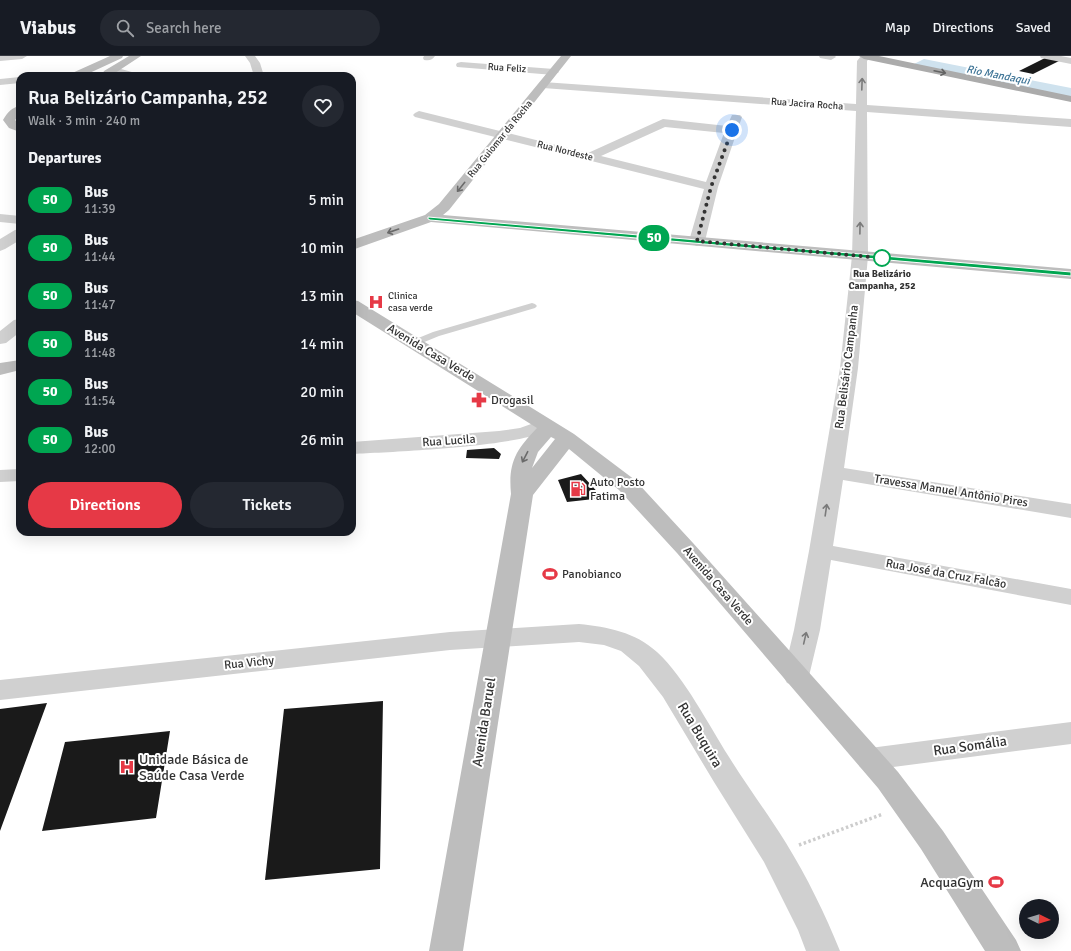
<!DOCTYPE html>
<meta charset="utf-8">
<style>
body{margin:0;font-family:Signika,sans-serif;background:#242831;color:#f1f3f6;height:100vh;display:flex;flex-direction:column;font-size:15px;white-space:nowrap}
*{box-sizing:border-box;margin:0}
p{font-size:13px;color:#9ea1a6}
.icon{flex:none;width:22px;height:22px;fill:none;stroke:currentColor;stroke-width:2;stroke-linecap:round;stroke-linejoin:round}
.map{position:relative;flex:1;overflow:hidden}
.sheet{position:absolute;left:16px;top:16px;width:340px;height:464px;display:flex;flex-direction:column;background:#171b24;border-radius:12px;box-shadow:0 4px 16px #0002}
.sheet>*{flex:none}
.badge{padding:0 8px;border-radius:13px;font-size:14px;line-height:26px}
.needle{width:26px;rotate:95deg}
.controls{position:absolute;left:1019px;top:843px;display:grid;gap:8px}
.controls a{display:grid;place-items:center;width:40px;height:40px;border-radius:50%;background:#171b24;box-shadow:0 4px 16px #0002;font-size:20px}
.you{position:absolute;width:20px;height:20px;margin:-10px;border:3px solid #fff;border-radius:50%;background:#1a73e8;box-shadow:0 0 0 6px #1a73e833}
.map>.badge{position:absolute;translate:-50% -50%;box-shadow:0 0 0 2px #fff}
h2{padding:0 12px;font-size:15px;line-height:36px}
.round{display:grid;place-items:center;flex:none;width:42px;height:42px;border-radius:21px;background:#242831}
.headline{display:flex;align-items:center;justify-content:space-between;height:68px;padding:0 12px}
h1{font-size:19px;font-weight:600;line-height:30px}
.primary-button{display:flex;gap:8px;margin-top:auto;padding:8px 12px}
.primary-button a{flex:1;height:46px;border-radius:24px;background:#e63946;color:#fff;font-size:16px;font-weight:600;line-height:46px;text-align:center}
.primary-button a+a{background:#242831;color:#f1f3f6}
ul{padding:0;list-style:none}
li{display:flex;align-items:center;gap:12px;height:48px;padding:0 12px}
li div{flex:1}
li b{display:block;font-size:15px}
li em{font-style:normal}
li .badge{min-width:44px;font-weight:700;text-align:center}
header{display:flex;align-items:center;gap:24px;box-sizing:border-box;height:56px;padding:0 20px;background:#171b24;border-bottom:1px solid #363941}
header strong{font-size:19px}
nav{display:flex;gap:22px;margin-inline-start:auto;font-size:14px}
.search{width:280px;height:36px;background:#242831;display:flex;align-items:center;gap:10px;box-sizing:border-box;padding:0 14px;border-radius:22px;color:#9ea1a6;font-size:15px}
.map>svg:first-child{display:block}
</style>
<header>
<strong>Viabus</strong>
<div class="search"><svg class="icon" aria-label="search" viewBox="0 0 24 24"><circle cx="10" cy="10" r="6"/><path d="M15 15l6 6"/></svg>Search here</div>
<nav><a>Map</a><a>Directions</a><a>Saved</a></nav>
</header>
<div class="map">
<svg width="1071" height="895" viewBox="0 0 1071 895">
<rect width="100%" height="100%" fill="#fff"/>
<path fill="#cfe2ee" d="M924,3L1071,32V41L914,8Z"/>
<path fill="#1a1a1a" d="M1047,1L1061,4L1033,18L1019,15Z
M494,392L501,398L499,403L466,402L467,394Z
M581,418L603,442L567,446L558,424Z
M383,645L380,813L265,824L284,653Z
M47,647L0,775V653Z
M170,675L156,762L42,775L65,686Z"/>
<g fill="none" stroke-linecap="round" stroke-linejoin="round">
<path stroke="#cdcdcd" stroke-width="3.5" stroke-dasharray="2.5 2.5" stroke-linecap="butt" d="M799,789L883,758"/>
<path fill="#d0d0d0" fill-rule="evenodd" d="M532,247L535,248L537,250L535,252L439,280L417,289L414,290L409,287L411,285L433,276Z"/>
<path fill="#d0d0d0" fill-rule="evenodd" d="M0,0H27L22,3L0,5Z
M245,0H255L260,7L264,20H254L250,7Z
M424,0H435C432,4 430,5 424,4L423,2Z
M819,0H835L836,1L831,4L820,2Z
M861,0H871L867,5V49L1071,63V71L867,56L868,200L858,312L844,412L1071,448V462L843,424L833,490L1071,533V549L831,504L820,574L809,620L805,627L796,630L787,627L783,620L794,574L809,495L840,312L852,200L856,55L543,32L538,29L543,26L856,48L857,5Z
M1040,0H1061L1071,2V8L1041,2Z
M461,6L554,13L559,16L554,19L457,11L456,9L457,7Z
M114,11L139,18L140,20C131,20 116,22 109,14Z
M20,21V27L0,29V23Z
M419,55L588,97L663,63L727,70L732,59H740L742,61L718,131L705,185L702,188L697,190L692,188L689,185L704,133L415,61L413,59L415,57ZM665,71L724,77L706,126L601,100Z
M0,158L20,160V168L0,166Z
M20,173V184L5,193L0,195V183L15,174Z
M20,263V276L6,287L0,288V275L14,264Z
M545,363L552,365L555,369C540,391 385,396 352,398V386L499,375L520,372Z
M20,413V425L0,426V414Z
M579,568C608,571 635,576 657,596C685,622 708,668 729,701C747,730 768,758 786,787C807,821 825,858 840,895H806L798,874L764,806L714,726L663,641L639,610L621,595L604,589L579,586L450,594L0,644V624L450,576Z
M1071,666V688L870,714L860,711L856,703L860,695L870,692Z"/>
<path fill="#bdbdbd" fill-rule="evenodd" d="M110,0H123L122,2L83,20H69L70,18Z
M129,0H141L112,19H104L103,17L104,15Z
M561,0H571L449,154L443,159L1071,213V223L431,166L352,194V184L425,159L439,148Z
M20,50V59L15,64L20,68V76L9,72L3,64C7,57 12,51 20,50Z
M352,244L358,245L574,378L635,424L693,487L898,716L943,775L1016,884L1021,895H985L921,793L878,732L677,497L619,434L569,393L533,439L463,895H429L511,438C508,406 516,394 537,372L352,256ZM551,381L555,383L532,412L538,396Z
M20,304V314L0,319V307Z"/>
<path fill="#ababab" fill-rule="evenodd" d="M859,0H879L1071,40V46L864,3Z"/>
</g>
<defs><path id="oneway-shaft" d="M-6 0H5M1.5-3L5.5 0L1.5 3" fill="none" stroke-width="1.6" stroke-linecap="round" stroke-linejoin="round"/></defs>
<use stroke="#636363" href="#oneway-shaft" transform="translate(940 16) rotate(12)"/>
<g stroke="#7a7a7a">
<use href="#oneway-shaft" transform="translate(862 28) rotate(-88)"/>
<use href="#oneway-shaft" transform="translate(860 172) rotate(-89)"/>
<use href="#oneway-shaft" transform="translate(826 454) rotate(-82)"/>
<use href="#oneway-shaft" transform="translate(805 582) rotate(-77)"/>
</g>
<g stroke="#6a6a6a">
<use href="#oneway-shaft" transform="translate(461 131) rotate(129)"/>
<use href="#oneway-shaft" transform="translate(393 175) rotate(161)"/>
<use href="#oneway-shaft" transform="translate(525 401) rotate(117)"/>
</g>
<path fill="#00a651" stroke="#fff" d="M428,161L1071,216V220L430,164L428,163Z"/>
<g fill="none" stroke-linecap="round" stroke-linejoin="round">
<path stroke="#333" stroke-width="4" stroke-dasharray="0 7.2" d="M732,74L711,131L697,185L882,202"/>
</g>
<defs>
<g id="hospital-bare" transform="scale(1.2)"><path d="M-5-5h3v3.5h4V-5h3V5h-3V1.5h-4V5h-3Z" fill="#e63946" stroke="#fff" stroke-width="2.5" paint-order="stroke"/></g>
<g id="pharmacy-bare" transform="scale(1.2)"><path d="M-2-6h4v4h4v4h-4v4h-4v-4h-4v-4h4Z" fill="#e63946" stroke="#fff" stroke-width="2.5" paint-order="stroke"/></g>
<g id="fuel-bare" transform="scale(1.2)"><path d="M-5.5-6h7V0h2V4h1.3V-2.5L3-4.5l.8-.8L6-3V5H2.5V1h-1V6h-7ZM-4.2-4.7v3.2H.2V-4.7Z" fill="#e63946" stroke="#fff" stroke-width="2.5" paint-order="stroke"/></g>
<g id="stadium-bare" transform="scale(1.2)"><path d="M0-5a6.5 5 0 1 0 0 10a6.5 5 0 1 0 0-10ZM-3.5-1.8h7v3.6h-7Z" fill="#e63946" stroke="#fff" stroke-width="2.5" paint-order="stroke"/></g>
</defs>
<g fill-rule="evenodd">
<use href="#hospital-bare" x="376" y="246"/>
<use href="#pharmacy-bare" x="479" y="344"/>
<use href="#fuel-bare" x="578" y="433"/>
<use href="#stadium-bare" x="550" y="518"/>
<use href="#hospital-bare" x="127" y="711"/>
<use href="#stadium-bare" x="996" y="826"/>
</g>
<circle fill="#fff" stroke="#00a651" stroke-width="2" cx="882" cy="202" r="8"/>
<g text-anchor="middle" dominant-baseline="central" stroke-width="4" stroke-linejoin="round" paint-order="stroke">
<g font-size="10" fill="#333" stroke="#fff">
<text transform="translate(507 12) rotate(4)">Rua Feliz</text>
<text transform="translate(807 48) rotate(4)">Rua Jacira Rocha</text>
<text transform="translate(500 83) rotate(-51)">Rua Guiomar da Rocha</text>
<text transform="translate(565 95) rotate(14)">Rua Nordeste</text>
</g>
<g font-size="10" font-weight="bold" fill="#333" stroke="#fff">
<text x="882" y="218">Rua Belizário<tspan x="882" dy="12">Campanha, 252</tspan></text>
</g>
<g font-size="10" fill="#333" stroke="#fff" text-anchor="start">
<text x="388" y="240">Clinica<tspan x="388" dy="12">casa verde</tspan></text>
</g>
<g font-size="11" font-style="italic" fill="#3f7597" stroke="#fff">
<text transform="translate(998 19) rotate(11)">Rio Mandaqui</text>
</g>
<g font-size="12" fill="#333" stroke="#fff">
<text transform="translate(431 297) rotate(31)">Avenida Casa Verde</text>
<text transform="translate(847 311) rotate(-83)">Rua Belisário Campanha</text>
<text transform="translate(449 385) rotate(-4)">Rua Lucila</text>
<text transform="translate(951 435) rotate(9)">Travessa Manuel Antônio Pires</text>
<text transform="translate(946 518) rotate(10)">Rua José da Cruz Falcão</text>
<text transform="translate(718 530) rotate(49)">Avenida Casa Verde</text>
<text transform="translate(249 607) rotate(-6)">Rua Vichy</text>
</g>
<g font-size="12" fill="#333" stroke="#fff" text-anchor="start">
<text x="491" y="344">Drogasil</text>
<text x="590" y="426">Auto Posto<tspan x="590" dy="14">Fatima</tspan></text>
<text x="562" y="518">Panobianco</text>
</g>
<g font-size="14" fill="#333" stroke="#fff">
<text transform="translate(484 666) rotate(-81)">Avenida Baruel</text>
<text transform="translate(700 679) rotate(59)">Rua Buquira</text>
<text transform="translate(970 690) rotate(-8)">Rua Somália</text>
</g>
<g font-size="14" fill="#333" stroke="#fff" text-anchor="start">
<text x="139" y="703">Unidade Básica de<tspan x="139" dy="16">Saúde Casa Verde</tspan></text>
<text x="984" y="826" text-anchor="end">AcquaGym</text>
</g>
</g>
</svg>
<div class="controls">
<a><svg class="needle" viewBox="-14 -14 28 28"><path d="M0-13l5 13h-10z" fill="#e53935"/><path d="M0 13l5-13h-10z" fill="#9ea1a6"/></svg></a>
</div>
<div class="you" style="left:732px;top:74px"></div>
<b class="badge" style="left:654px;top:182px;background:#00a651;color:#fff">50</b>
<section class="sheet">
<div class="headline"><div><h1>Rua Belizário Campanha, 252</h1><p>Walk · 3 min · 240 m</p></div><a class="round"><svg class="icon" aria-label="heart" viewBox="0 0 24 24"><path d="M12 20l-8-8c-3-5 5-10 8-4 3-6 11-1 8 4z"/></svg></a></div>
<h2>Departures</h2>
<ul>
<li><span class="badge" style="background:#00a651;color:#fff">50</span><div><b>Bus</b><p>11:39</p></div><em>5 min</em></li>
<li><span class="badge" style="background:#00a651;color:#fff">50</span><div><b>Bus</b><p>11:44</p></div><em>10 min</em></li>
<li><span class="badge" style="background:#00a651;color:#fff">50</span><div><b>Bus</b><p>11:47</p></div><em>13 min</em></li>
<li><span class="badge" style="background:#00a651;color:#fff">50</span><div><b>Bus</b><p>11:48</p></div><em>14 min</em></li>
<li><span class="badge" style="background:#00a651;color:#fff">50</span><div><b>Bus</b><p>11:54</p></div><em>20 min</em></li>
<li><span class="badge" style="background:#00a651;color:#fff">50</span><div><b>Bus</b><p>12:00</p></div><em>26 min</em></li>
</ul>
<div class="primary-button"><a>Directions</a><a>Tickets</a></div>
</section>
</div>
